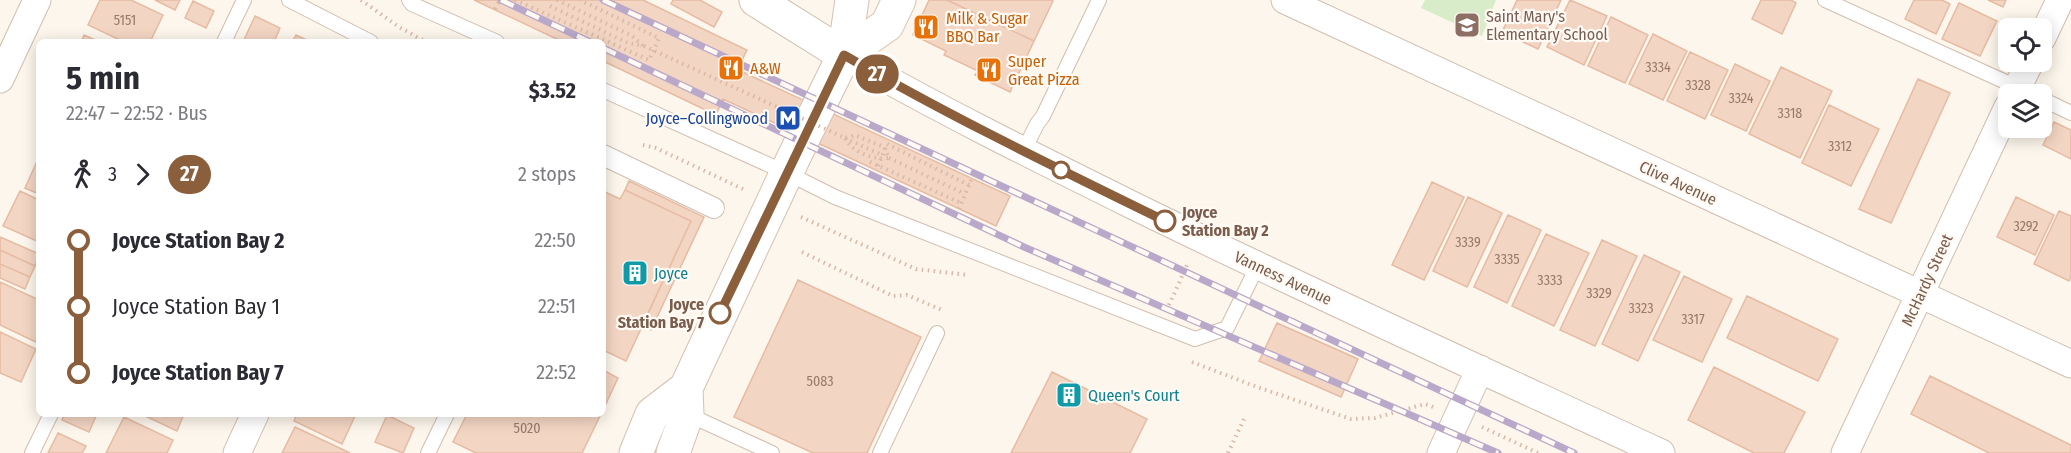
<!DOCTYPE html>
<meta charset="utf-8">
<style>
body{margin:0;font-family:"Fira Sans Condensed",sans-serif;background:#f7f7f7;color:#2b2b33;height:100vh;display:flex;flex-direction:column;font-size:22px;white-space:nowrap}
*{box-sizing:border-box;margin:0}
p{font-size:20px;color:#7c7c81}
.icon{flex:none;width:33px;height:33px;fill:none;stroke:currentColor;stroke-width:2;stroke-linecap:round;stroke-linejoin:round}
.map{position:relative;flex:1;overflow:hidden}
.details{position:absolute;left:36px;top:39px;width:570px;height:378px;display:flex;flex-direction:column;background:#fff;border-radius:9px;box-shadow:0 3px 15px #0003}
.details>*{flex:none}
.badge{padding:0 12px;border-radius:20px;font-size:21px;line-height:39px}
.buttons{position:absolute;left:1998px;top:18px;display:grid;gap:12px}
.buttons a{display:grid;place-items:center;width:54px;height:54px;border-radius:9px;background:#fff;box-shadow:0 3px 15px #0003;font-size:30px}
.map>.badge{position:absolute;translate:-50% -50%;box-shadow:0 0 0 3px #fff}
.legs{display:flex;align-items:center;gap:9px;height:66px;padding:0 30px;font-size:20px}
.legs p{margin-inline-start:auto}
.headline{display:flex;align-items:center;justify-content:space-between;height:102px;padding:0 30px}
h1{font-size:33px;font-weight:700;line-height:45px}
ul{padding:0 30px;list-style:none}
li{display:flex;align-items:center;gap:21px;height:66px;font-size:22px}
li i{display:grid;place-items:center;width:9px;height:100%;margin:0 8px;background:currentColor}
li i::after{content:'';width:15px;height:15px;margin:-8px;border:4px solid;border-radius:50%;background:#fff}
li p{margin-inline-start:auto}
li:first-child i{background:linear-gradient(#0000 50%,currentColor 0)}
li:last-child i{background:linear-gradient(currentColor 50%,#0000 0)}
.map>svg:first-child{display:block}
</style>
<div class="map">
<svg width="2071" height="453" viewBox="0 0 2071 453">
<rect width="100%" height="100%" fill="#fdf6ec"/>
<path fill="#d8ecc9" d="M1425,0H1496L1482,36L1421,8Z"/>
<path fill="#f3d5c3" stroke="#e6bba3" stroke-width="1.5" d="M100,0H131L163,15L150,42H124L88,25Z
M155,0H180L175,10Z
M474,0H610L741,62L738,69L747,74L1010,196L996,226L723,99L716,115L603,61V42H563Z
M610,0H643L747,50L741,62Z
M673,0H700L722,12L714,27L671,4Z
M929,0H947L1034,41L1010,92L975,75L978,71L944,55L946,51L913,35Z
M947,0H1052L1053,1L1034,41Z
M1517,0H1561L1538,49L1502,32Z
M1570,0L1607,16L1584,65L1547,47Z
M1761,0H1791L1796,3L1782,34L1752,19Z
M1914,0H1942L1950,4L1936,34L1905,19Z
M1988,0H2006L2003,7Z
M193,1L214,11L206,28L185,18Z
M1959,3L1997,21L1980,56L1942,39Z
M255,16L280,28L274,42H243Z
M1611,17L1648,35L1625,83L1588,66Z
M1653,34L1687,51L1663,100L1629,84Z
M84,35L100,42H81Z
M296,35L311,42H292Z
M1690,52L1728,70L1705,119L1667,101Z
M1735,64L1770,81L1746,131L1711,115Z
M1781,67L1832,91L1800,158L1749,134Z
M1918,79L1950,93L1891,223L1859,209Z
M1829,105L1879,129L1851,186L1802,163Z
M2054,122L2071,130V159L2043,145Z
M39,157V194L25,188Z
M629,181L704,217L651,330L642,326L691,221L625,190Z
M1432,182L1464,197L1424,280L1392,265Z
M625,190L691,221L626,361L603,350V191L620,199Z
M20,191L39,200V242L3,226Z
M1468,197L1502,213L1467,287L1433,271Z
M2016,197L2054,215L2035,255L1997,237Z
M2059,211L2071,216V276L2069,281L2034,264Z
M1508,215L1541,230L1507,303L1474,287Z
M1546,234L1589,253L1554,326L1512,306Z
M0,237L39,254L35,266L0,250Z
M1602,240L1637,256L1595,346L1560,330Z
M0,250L35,266L30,277L0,264Z
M1644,255L1680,272L1638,361L1602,344Z
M0,264L30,277L25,289L0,278Z
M1684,276L1732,299L1702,362L1653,340Z
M798,280L921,337L867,453H813L734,417Z
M0,282L39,300L38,343L0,325Z
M1747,296L1838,339L1818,381L1727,338Z
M1277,323L1358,359L1341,397L1259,361Z
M0,332L36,349L21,382L0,373Z
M1714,367L1805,412L1784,453H1754L1688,420Z
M603,370L618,378L603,410Z
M1052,372L1147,419L1130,453H1011Z
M1930,376L2071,445V453H1989L1911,414Z
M65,414H97L89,432L62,420Z
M141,414H184L177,431Z
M297,414H356L342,444L294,421Z
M467,414H601L582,453H476L453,442Z
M387,415L414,428L403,453L375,442Z
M124,417L173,440L167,453H106Z
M295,427L350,453H282Z
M58,433L86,446L82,453H48Z"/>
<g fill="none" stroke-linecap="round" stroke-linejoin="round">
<g stroke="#d1beb0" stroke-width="16">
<path id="service" d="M289,0L371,42
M409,0L412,4L497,42
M1825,0L2032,94
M224,42L244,0
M603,90L787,173L835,197L1195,339L1227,328L1257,267
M2042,99L2071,113
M1023,152L1037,124L1043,116L1099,0
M687,414L772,453
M32,453L51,414
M428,453L447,414
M880,453L937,333"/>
</g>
<g stroke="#d1beb0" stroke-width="22">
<path id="pedestrian" d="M603,155L714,208"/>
</g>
<g stroke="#d1beb0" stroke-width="29">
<path id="minor" d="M1285,0L2071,364
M2042,38L2060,0
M844,55C938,109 1035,157 1132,205C1307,291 1484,371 1661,453
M0,79L37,0
M2014,94L2030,62
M237,453L255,414
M1441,453L1480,369
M1845,453L2008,107"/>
</g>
<g stroke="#d1beb0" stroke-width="35">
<path id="tertiary" d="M756,0L844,55"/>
</g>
<g stroke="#d6c0b0" stroke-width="35">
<path id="secondary" d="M844,55L887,25L899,0
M636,453L652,414L686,388
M673,453L687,414L686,388L793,159L844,55L852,0"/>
</g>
<path stroke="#d9b8a5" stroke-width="4" stroke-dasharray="1.5 4.5" stroke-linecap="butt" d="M361,0L399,27L426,42
M515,0L649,60L659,38L580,0
M557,0L632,36L643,46
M550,6L628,43L644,46
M495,9L500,0
M845,138L882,155
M643,145L656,148L745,190
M889,158L965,194
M870,162L961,203
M878,166L887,144L969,185
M959,209L972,178
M801,217L916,269L968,275
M802,252L893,296L907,295L942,310
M1169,305L1188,263
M1192,362L1257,387L1351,419L1375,418L1425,404L1433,407
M1482,427L1538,453
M1228,453L1244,419"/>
<use href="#service" stroke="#fff" stroke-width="14"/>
<use href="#pedestrian" stroke="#fff" stroke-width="20"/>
<use href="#minor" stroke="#fff" stroke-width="27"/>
<use href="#tertiary" stroke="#fff" stroke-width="33"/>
<use href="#secondary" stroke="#fff" stroke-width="33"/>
<g stroke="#b9a8c9" stroke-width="7">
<path id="rail" d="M501,0L590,42
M603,0L1574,453
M603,48L1024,247L1498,453"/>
</g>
<use href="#rail" stroke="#fffaf3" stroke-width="4.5" stroke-dasharray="14" stroke-linecap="butt"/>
<path stroke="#d9b8a5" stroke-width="4" stroke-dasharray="1.5 4.5" stroke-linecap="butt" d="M644,46L845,138L855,135L884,147L889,158C873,160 852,152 845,138"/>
</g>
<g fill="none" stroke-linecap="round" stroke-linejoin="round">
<g stroke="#fff" stroke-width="14">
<path id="line-1" d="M720,313L844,55C949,116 1057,168 1165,221"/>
</g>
<use href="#line-1" stroke="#8b5e3c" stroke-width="9"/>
</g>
<defs>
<g id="school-square" transform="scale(1.35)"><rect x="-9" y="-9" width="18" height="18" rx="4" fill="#8d6e63" stroke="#fffaf3"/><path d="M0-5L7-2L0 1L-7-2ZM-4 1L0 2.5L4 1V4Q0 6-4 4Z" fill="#fff"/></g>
<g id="restaurant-square" transform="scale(1.35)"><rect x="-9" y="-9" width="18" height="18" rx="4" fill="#e8710a" stroke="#fffaf3"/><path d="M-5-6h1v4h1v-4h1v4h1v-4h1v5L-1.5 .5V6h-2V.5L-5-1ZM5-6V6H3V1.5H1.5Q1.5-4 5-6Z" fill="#fff"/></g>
<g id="metro-square" transform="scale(1.35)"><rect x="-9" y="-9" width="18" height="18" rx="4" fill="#1a4fb4" stroke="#fffaf3"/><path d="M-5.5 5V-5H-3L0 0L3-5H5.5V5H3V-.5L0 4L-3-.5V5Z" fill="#fff"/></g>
<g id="building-square" transform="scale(1.35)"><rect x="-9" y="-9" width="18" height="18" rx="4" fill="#0f9aa8" stroke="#fffaf3"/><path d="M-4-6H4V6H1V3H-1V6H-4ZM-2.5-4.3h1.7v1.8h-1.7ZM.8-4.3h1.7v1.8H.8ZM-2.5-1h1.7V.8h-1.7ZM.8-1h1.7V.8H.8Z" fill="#fff"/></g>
</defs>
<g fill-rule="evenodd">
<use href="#school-square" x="1467" y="25"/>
<use href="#restaurant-square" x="926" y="27"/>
<use href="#restaurant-square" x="731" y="68"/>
<use href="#restaurant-square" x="989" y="70"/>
<use href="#metro-square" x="788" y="118"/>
<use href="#building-square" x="635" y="273"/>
<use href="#building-square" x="1069" y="395"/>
</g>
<g fill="#fff" stroke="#8b5e3c" stroke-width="3">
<circle cx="1061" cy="170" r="8"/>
<circle cx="1165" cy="221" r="10"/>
<circle cx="720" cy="313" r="10"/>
</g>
<g text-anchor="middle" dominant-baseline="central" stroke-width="4.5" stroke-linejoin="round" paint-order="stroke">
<g font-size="14" fill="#987a6a">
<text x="125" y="20">5151</text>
<text x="1658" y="67">3334</text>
<text x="1698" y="85">3328</text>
<text x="1741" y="98">3324</text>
<text x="1790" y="113">3318</text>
<text x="1840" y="146">3312</text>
<text x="2026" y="226">3292</text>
<text x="1468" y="242">3339</text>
<text x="1507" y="259">3335</text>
<text x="1550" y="280">3333</text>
<text x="1599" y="293">3329</text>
<text x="1641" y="308">3323</text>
<text x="1693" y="319">3317</text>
<text x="820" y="381">5083</text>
<text x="527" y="428">5020</text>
</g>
<g font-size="16" fill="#785e54" stroke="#fffaf3" text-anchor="start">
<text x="1486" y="16">Saint Mary's<tspan x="1486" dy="18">Elementary School</tspan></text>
</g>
<g font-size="16" fill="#c56008" stroke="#fffaf3" text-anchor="start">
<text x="946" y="18">Milk &amp; Sugar<tspan x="946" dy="18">BBQ Bar</tspan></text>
<text x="1008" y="61">Super<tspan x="1008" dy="18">Great Pizza</tspan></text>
<text x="750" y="68">A&amp;W</text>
</g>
<g font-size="16" fill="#164399" stroke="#fffaf3" text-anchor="end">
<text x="768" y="118">Joyce–Collingwood</text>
</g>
<g font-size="16" fill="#7a5c4d" stroke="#fffaf3">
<text transform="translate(1678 183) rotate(25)">Clive Avenue</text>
<text transform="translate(1283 278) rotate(25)">Vanness Avenue</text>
<text transform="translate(1927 280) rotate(-65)">McHardy Street</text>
</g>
<g font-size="16" font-weight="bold" fill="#7a5c4d" stroke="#fffaf3" text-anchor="start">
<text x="1182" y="212">Joyce<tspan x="1182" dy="18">Station Bay 2</tspan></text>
<text x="704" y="304" text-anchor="end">Joyce<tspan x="704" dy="18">Station Bay 7</tspan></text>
</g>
<g font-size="16" fill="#0d838f" stroke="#fffaf3" text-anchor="start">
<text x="654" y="273">Joyce</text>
<text x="1088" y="395">Queen's Court</text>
</g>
</g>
</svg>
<div class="buttons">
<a><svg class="icon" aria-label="locate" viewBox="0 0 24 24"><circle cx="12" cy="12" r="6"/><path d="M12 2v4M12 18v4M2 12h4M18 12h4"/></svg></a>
<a><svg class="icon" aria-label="layers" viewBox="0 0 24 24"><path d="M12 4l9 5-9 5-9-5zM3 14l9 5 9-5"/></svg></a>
</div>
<b class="badge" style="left:877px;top:74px;background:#8b5e3c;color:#fff">27</b>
<section class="details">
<div class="headline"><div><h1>5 min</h1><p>22:47 – 22:52 · Bus</p></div><b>$3.52</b></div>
<div class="legs"><svg class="icon" aria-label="walk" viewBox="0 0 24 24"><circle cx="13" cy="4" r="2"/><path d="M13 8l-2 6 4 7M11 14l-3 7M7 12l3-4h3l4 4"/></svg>3<svg class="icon" aria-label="forward" viewBox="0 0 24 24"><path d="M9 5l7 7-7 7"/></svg><b class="badge" style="background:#8b5e3c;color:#fff">27</b><p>2 stops</p></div>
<ul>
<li><i style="color:#8b5e3c"></i><b>Joyce Station Bay 2</b><p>22:50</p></li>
<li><i style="color:#8b5e3c"></i><span>Joyce Station Bay 1</span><p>22:51</p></li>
<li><i style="color:#8b5e3c"></i><b>Joyce Station Bay 7</b><p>22:52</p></li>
</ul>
</section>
</div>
